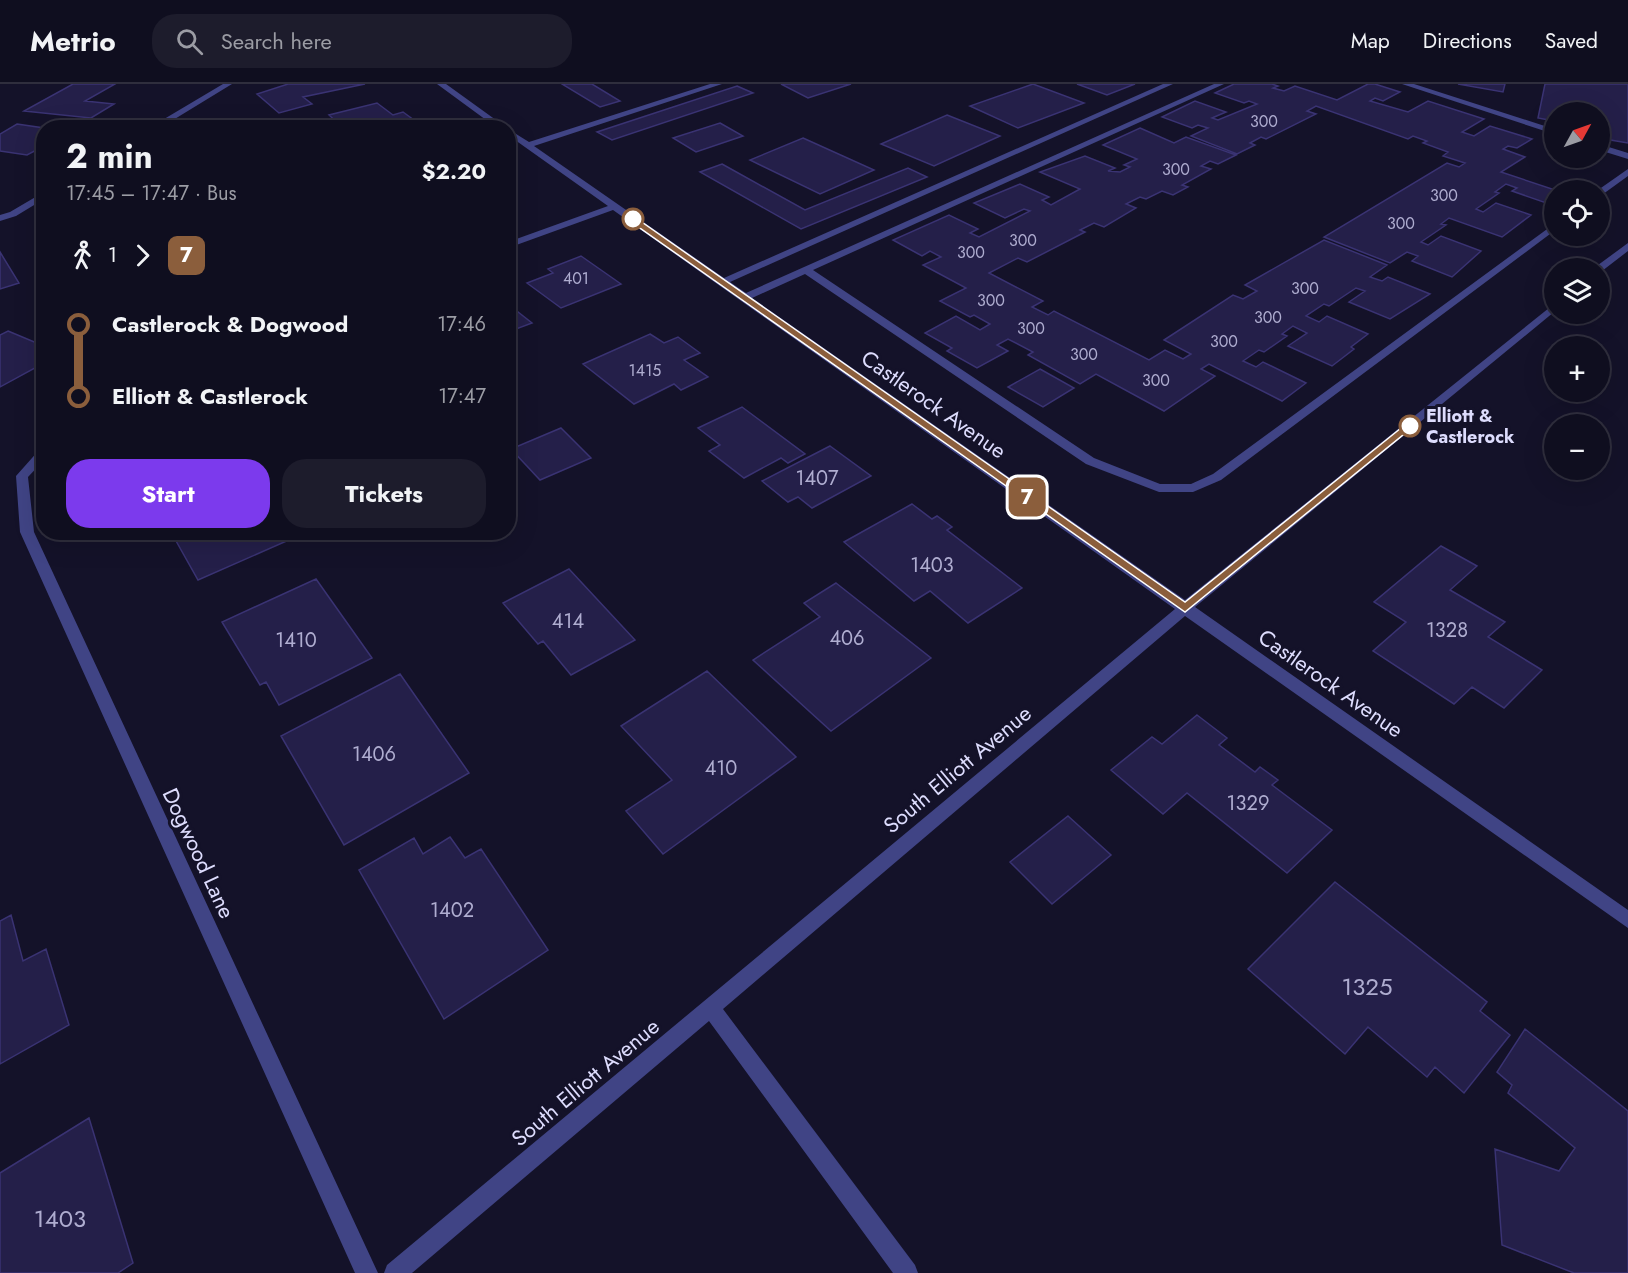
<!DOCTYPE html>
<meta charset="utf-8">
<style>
body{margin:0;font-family:Jost,sans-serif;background:#1d1c2c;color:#f1f3f6;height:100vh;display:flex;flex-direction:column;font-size:22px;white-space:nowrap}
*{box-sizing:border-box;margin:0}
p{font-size:20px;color:#9b9ca4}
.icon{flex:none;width:33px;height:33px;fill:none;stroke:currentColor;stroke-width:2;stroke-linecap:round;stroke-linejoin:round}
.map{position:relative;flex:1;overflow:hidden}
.sheet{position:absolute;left:36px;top:36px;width:480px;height:420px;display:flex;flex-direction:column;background:#0f0e1f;border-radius:24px;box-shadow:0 6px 24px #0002,0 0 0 2px #2f2e3d}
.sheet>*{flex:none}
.badge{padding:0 12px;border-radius:9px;font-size:21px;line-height:39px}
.needle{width:39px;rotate:50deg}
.fabs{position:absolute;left:1544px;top:18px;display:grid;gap:12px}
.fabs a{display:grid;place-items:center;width:66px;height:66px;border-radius:50%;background:#0f0e1f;box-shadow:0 6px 24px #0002,0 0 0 2px #2f2e3d;font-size:30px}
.map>.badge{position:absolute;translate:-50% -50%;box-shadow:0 0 0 3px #fff}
.legs{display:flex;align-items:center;gap:9px;height:66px;padding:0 30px;font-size:20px}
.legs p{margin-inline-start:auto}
.summary{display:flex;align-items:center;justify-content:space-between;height:102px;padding:0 30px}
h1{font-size:33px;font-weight:700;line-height:45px}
.button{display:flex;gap:12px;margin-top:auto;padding:12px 30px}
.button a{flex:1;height:69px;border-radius:24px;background:#7c3aed;color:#fff;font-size:24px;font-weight:700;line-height:69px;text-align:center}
.button a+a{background:#1d1c2c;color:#f1f3f6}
ul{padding:0 30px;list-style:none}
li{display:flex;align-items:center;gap:21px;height:72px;font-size:22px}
li i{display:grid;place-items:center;width:9px;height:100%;margin:0 8px;background:currentColor}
li i::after{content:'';width:15px;height:15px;margin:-8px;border:4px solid;border-radius:50%;background:#0f0e1f}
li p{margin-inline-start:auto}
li:first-child i{background:linear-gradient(#0000 50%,currentColor 0)}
li:last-child i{background:linear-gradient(currentColor 50%,#0000 0)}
header{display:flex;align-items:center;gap:36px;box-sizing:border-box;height:84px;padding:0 30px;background:#0f0e1f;border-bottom:2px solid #2f2e3d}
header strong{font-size:28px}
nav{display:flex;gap:33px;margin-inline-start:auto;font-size:21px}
.search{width:420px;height:54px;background:#1d1c2c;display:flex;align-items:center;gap:15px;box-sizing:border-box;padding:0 21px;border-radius:24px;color:#9b9ca4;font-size:22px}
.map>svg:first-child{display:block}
</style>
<header>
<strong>Metrio</strong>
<div class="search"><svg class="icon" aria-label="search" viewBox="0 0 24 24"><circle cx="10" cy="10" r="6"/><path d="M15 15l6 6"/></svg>Search here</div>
<nav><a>Map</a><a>Directions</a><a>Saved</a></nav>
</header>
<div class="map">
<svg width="1628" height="1189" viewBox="0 0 1628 1189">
<rect width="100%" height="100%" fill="#141229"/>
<path fill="#241f49" stroke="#3a3373" stroke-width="1.5" d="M73,0H115L85,17L114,20L91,34L24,27Z
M288,0H365L303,13L312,20L279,29L257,10Z
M562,0H592L620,17L600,23Z
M781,0H851L808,14Z
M1033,0L1084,19L1018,44L970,22Z
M1077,0H1135L1107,11Z
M1234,0H1272L1278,2L1273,4L1284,7L1295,2L1337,16L1368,0H1375L1400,8L1383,17L1375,14L1370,17L1408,28L1428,17L1484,35L1462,48L1474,52L1490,42L1532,55L1517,64L1508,62L1503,65L1525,73L1501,88L1555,106L1554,119L1552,121L1512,107L1517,104L1506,100L1495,108L1499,109L1476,125L1483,128L1496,119L1531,131L1502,153L1449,134L1441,140L1446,141L1421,158L1428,161L1441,152L1481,167L1452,193L1412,177L1418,172L1407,168L1390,179L1324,153L1447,79L1459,83L1465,79L1443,72L1448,68L1423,59L1427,57L1413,52L1408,55L1316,22L1307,27L1316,30L1266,55L1261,53L1250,59L1255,61L1237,70L1191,52L1208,44L1198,41L1192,44L1162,33L1195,17L1226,28L1212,34L1218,36L1257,20L1249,17L1244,19L1215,9Z
M1458,0H1505L1503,8Z
M1545,0H1628V59L1599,54V28H1554V37L1538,34Z
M737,2L753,9L612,56L597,48Z
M377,19L393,31L403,28L418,39L401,44H343L329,31Z
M947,31L1000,52L934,82L881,60Z
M223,35L278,44H209Z
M720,39L743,52L696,68L673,54Z
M17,40L44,44V62L27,71L0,67V50Z
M1140,44L1174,59L1186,53L1236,71L1218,80L1210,77L1201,82L1211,85L1182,101L1188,103L1173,111L1162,107L1146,115L1140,113L1126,120L1136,124L1104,143L1094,139L1080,146L1085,148L1027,178L1018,174L989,189L1043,217L1032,223L1048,231L1054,227L1149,276L1165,266L1183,275L1191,270L1164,256L1233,211L1243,215L1257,207L1245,201L1324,156L1387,181L1370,193L1382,197L1388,193L1430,210L1390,235L1349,218L1365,207L1356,204L1329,222L1324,220L1306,232L1319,238L1327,232L1368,250L1351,263L1354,265L1332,282L1288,262L1307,249L1293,242L1282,250L1287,252L1264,268L1259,266L1243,277L1256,283L1263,278L1306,299L1282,317L1209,280L1201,285L1215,292L1164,327L1096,290L1080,300L1028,271L1033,268L1008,255L997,261L1008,267L977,284L947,267L952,264L925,249L956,232L980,246L990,240L974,231L970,233L940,217L966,204L923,181L941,173L930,167L922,172L893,156L949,131L978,145L970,149L979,153L1030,127L1024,125L1005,134L974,119L1020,100L1049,113L1042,116L1051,121L1080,105L1040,88L1085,72L1115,84L1108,87L1120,88L1130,83L1124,81L1137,75L1103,61Z
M803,54L874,86L820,110L750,76Z
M722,80L805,126L908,84L927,93L801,145L700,88Z
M0,168L19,199L0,205Z
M581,172L621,200L561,224L527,199L553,189L548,185Z
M508,220L532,239L508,248Z
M8,247L44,262V279L0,303V251Z
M650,250L664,259L678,253L700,269L684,276L708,293L681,306L674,300L634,320L583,280Z
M1040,285L1074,304L1043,323L1008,303Z
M742,323L805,370L788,379L781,374L744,394L709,367L720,361L698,344Z
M561,344L591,374L540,396L511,365Z
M830,362L871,392L812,424L798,413L788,418L762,397Z
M912,420L932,435L937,432L952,443L947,446L1022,504L968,539L930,507L914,517L844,458Z
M171,448H283L289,456L198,496Z
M1441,462L1477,482L1450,506L1505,538L1488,553L1542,586L1504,624L1472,603L1454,620L1373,567L1406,538L1374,518Z
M569,485L635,556L571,591L543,557L538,560L503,519Z
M316,495L372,574L279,621L266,598L260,601L222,538Z
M836,499L931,574L831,647L753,576L820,533L804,519Z
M707,587L796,673L663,770L626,727L672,696L621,642Z
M400,590L469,689L344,761L281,652Z
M1197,631L1227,654L1219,661L1255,688L1260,683L1278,696L1272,701L1332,746L1287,789L1187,709L1163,730L1111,686L1152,653L1162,660Z
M1068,732L1111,771L1052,820L1010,778Z
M450,753L465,774L481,765L548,866L444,935L359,786L414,754L423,770Z
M1335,798L1487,918L1480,927L1510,951L1464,1009L1435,983L1427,993L1368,943L1345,970L1248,885Z
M11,831L23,877L46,865L69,941L0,980V837Z
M1525,945L1628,1027V1189H1574L1502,1161L1495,1065L1559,1087L1575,1064L1508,1009L1512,1001L1497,988Z
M89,1034L133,1179L118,1189H0V1089Z"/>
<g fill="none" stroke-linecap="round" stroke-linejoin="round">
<path fill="#404485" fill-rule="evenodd" d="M223,0H232L160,44H149Z
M437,0H446L507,44H497Z
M710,0H722L534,62L724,194L1163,0H1173L730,198L746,209L1214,0H1224L813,186L1094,374L1160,400H1191L1213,390L1554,140V147L1221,396L1193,408H1159L1086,380L805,190L752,214L1185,516L1554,220V228L1195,523L1628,826V844L1185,532L723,925L915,1181L918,1189H893L709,937L412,1189H384L387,1181L1175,525L613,126L508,164V158L608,122L508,51V45L529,58Z
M1402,0H1414L1554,45V50Z
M1599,60L1628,69V75L1599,66Z
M1628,85V92L1599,113L1598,106Z
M44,108V115L16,132L0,137V131L10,128Z
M1628,159V167L1602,187L1599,188V184H1594Z
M44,364V376L28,393L34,448L378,1189H355L20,448L16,392L40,365Z"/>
</g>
<path fill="#8b5e3c" stroke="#fff" stroke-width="1.5" d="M630,134H636L1185,518L1406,340L1414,342L1185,528L630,137Z"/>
<g fill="#fff" stroke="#8b5e3c" stroke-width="3">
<circle cx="633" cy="135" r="10"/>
<circle cx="1410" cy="342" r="10"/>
</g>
<g text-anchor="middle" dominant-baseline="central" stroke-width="6" stroke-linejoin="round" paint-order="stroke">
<g font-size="16" fill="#afadd0">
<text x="1264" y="37">300</text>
<text x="1176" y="85">300</text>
<text x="1444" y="111">300</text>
<text x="1401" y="139">300</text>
<text x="1023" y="156">300</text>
<text x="971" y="168">300</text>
<text x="576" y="194">401</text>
<text x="1305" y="204">300</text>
<text x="991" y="216">300</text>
<text x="1268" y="233">300</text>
<text x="1031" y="244">300</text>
<text x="1224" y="257">300</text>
<text x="1084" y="270">300</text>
<text x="645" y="286">1415</text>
<text x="1156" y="296">300</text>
</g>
<g font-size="18" font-weight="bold" fill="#dddcfd" stroke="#141229" text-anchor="start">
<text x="1426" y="332">Elliott &amp;<tspan x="1426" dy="21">Castlerock</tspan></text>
</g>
<g font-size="20" fill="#afadd0">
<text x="817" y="394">1407</text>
<text x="932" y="481">1403</text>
<text x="568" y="537">414</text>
<text x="1447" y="546">1328</text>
<text x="847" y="554">406</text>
<text x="296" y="556">1410</text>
<text x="374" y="670">1406</text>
<text x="721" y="684">410</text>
<text x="1248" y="719">1329</text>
<text x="452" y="826">1402</text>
</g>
<g font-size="22" fill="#dddcfd" stroke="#141229">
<text transform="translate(934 320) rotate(35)">Castlerock Avenue</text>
<text transform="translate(1331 599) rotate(35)">Castlerock Avenue</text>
<text transform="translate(957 685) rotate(-40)">South Elliott Avenue</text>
<text transform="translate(199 769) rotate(65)">Dogwood Lane</text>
<text transform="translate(585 998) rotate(-40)">South Elliott Avenue</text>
</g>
<g font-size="24" fill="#afadd0">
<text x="1367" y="902">1325</text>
<text x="60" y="1134">1403</text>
</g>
</g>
</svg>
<div class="fabs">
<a><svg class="needle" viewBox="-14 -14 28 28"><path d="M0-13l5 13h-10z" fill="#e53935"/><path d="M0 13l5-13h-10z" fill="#9b9ca4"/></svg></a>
<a><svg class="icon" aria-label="locate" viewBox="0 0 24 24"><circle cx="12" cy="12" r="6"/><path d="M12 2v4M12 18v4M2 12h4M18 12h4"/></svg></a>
<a><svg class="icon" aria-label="layers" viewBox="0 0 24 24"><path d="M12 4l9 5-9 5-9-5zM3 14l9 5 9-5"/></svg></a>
<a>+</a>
<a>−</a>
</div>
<b class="badge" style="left:1027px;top:413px;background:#8b5e3c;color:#fff">7</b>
<section class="sheet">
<div class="summary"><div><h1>2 min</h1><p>17:45 – 17:47 · Bus</p></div><b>$2.20</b></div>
<div class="legs"><svg class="icon" aria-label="walk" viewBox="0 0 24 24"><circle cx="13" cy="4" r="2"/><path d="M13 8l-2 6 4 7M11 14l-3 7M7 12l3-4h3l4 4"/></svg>1<svg class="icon" aria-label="forward" viewBox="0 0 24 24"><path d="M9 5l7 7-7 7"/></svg><b class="badge" style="background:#8b5e3c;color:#fff">7</b></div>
<ul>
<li><i style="color:#8b5e3c"></i><b>Castlerock &amp; Dogwood</b><p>17:46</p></li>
<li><i style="color:#8b5e3c"></i><b>Elliott &amp; Castlerock</b><p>17:47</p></li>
</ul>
<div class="button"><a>Start</a><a>Tickets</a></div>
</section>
</div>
